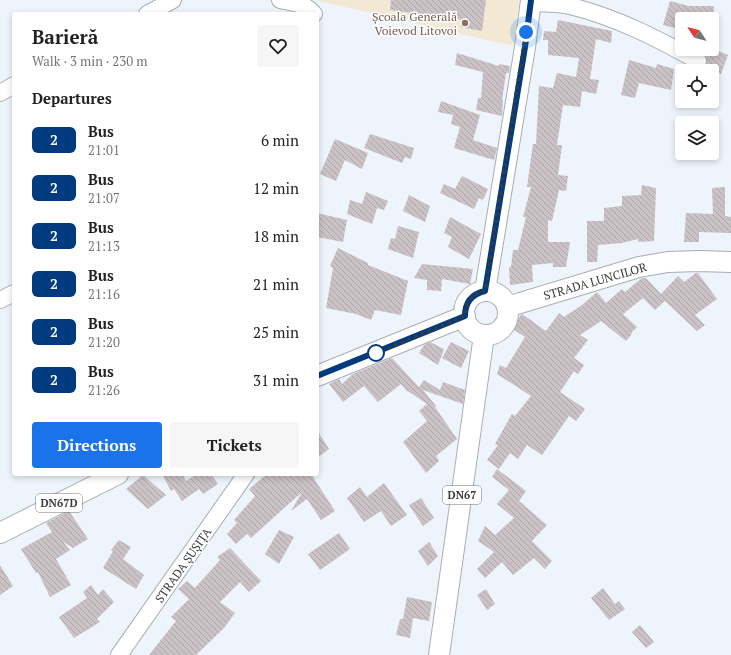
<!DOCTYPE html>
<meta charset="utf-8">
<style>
body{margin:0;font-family:"PT Serif",serif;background:#f6f6f6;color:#222;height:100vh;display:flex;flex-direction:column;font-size:15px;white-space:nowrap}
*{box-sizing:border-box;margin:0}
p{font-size:13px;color:#767676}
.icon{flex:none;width:22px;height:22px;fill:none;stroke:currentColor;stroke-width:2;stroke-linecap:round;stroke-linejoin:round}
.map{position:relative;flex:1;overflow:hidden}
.details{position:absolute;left:12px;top:12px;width:307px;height:464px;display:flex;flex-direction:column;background:#fff;border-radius:4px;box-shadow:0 2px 6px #0003}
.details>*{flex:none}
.badge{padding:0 8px;border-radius:6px;font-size:14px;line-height:26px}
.needle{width:26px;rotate:306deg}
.controls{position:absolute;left:675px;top:12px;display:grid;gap:8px}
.controls a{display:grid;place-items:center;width:44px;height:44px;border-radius:4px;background:#fff;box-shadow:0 2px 6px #0003;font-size:20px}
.you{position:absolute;width:20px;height:20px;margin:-10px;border:3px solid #fff;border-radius:50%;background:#1a73e8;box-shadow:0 0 0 6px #1a73e833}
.map>.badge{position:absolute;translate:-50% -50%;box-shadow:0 0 0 2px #fff}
h2{padding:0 20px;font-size:15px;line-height:36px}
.round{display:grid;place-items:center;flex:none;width:42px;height:42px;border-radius:4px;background:#f6f6f6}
.head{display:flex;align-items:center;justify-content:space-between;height:68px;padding:0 20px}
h1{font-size:19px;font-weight:700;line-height:30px}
.primary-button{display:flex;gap:8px;margin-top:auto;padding:8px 20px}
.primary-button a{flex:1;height:46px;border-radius:4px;background:#1a73e8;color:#fff;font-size:16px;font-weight:700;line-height:46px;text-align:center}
.primary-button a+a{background:#f6f6f6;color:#222}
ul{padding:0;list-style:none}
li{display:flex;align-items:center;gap:12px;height:48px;padding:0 20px}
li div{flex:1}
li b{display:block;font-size:15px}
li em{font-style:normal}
li .badge{min-width:44px;font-weight:700;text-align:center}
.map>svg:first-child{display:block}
</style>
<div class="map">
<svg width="731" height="655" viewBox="0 0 731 655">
<defs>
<pattern id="building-back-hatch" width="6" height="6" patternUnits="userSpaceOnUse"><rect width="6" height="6" fill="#cbc2c6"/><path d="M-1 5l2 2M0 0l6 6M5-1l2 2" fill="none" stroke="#afa7ab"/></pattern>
</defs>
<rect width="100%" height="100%" fill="#edf4fb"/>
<path fill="#f3e8d3" d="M315,0H519L513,46Z"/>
<path fill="url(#building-back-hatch)" d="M391,0H486L482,31L460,27L462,20L390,10Z
M670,1L689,6H714L713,19L698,17L697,19H682V30L663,25Z
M558,20L612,31L611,43L596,39L590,79L599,80L596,94L582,91L580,107L563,105L557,145H562L558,175L568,176L566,191L559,190L552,221L548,220V242H570L566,267H553V263L532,265L533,282L510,285L509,267H511L513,250H518L526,217H523L531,187H527L533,144H536L539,86L553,88L557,73L576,77L579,58L548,55V40H543L544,31L556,32Z
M712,48L728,55L721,74L705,67L707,61L706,57Z
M457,53L499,66V64L510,66L509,73H506L502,100H503L502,116L476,110L478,98H481L483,72L455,65Z
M629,60L656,68L657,64L674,69L671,90L639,83L635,98L621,95Z
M441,101L480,115L473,140L497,148L494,160L454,148L460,127L451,124L453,115L438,112Z
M370,134L414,148L411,159L405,157L402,163L364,148Z
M335,139L368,153L362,169L345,160L336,181L320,174Z
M462,176L488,189L483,200L479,198L474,209L440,193L444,184L455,189Z
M642,185L656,188L654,241L638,242V239L622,243L598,245L597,262H587V221H604V208L622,206V196L641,195Z
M725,187V216L731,217V233L699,232V242H684L686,213L713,214L712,188Z
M366,192L388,201L384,210L377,208L372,224L347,214L350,200L362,204Z
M409,195L430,206L425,222L403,211Z
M317,213L347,220L343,242L317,237Z
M450,217L481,234L469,259L448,247L452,237L444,233Z
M398,226L419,232L413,258L388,249L391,238L395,239Z
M338,248L368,263V265L408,281L401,315L375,310L371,320L356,314L326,308L333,268L330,266Z
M422,264L473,269L470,284L442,279L441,291L427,290V280L414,278Z
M696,273H698L717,299L695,315L705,325L697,331L665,301L655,310L643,298L623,314L637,327L631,333L632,334L626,341L601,321L580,335L588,340L574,358L584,365L578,374L574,371L560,392L585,409L576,421L569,416L542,455L527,445L518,459L510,453L499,469L487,460L498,445L495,444L512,414L515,416L531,396L497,374L500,365L506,368L525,337L511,328L521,315L522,314L546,331L559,313L564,317L582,305L597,292L606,303L622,289L625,292L642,278H646L661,294L678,276L684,282Z
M430,342L444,349L438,365L419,353L424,345Z
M451,342L469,351L461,368L442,358Z
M392,358L419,387L424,380L440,390L443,382L465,390L463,404L423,390L436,406L435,407L457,439L436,456L439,461L426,473L403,442L427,421L419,411L427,404L408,391V392L401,384L378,402L364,386L343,402L329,384L339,379L342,384L353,374Z
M317,430L329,449L317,458Z
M497,469L526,491L519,501L547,525L532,541L552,561L545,569L534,558L513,575L502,562L485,578L477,569L494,552L478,541L485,526L495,535L514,518L497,504L509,490L492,477Z
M162,474H182L186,481L197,474H211L218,484L203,494L199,489L182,501L174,489L171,491Z
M267,474H311L335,511L321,520L307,499L291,511L302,492L251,538L247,534L236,544L227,534L237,523L234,520L255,496L249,489Z
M143,475L166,495L148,509L126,489Z
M384,483L407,515L391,526L381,511L364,522L347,498L360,487L367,497Z
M421,498L434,518L423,526L409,505Z
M69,511L88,539L73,548L63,542L70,550L56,559L71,585L50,597L38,572L36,573L21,549L52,532L46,523Z
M279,530L294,537L279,564L265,554Z
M339,533L350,549L320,570L308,554Z
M119,540L131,547L123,559L144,575L136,589L103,568L113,551L111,550Z
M429,542L438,556L428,566L418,551Z
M230,548L261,581L249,592L240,582L220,602L235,613L224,628L196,655H149L176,621L171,617L189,599L178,589L187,581L195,588L220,560L217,557Z
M0,565L13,586L0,595Z
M91,585L98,595L103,589L114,602L97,619L100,622L74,638L59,617L87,598L83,592Z
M603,588L615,604L619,601L625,609L609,620L591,598Z
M486,589L495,604L487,610L477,595Z
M407,597L432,602L429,621L413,618L410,638L396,635L400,619H403Z
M640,625L654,642L646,648L632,632Z"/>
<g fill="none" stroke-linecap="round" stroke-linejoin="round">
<g stroke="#a8aeb4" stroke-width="18">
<path id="minor" d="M280,0C292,3 306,3 314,14
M530,3C543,4 558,3 570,6C616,17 658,39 698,61
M147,14L173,0
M0,93L14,85
M0,300L14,293
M119,655L246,474"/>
</g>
<g stroke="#a8aeb4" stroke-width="22">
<path id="major" d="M485,291L525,47L531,0
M464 313a22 22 0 1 1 44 0a22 22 0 1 1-44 0Z
M507,307L639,267L668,262L699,261L731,262
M317,376L465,316
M0,533L118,474
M439,655L484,335"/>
</g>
<use href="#minor" stroke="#fff" stroke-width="16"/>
<use href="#major" stroke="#fff" stroke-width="20"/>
</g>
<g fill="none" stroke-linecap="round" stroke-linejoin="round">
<g stroke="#fff" stroke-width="9">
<path id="line" d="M317,376L465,316C465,302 472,294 485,291L525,47L531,0"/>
</g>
<use href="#line" stroke="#003b80" stroke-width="6"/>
<path stroke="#383a3d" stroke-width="4" stroke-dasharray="0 7.2" d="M376,353L465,316C465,302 472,294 485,291L526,32"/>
</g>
<circle fill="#8d6e63" stroke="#fff" stroke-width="1.5" cx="465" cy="23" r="4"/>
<circle fill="#fff" stroke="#003b80" stroke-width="2" cx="376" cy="353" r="8"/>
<g text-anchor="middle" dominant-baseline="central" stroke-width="3" stroke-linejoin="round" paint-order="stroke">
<g fill="#fff" stroke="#747577" stroke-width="1">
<rect x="443" y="486" width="38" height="18" rx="3"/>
<rect x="36" y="494" width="46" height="18" rx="3"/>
</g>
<g font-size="11" font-weight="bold" fill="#383a3d">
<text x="462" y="495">DN67</text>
<text x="59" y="503">DN67D</text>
</g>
<g font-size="12" fill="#785e54" stroke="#fff" text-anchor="end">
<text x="457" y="16">Școala Generală<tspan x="457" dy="14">Voievod Litovoi</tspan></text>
</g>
<g font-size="12" fill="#383a3d" stroke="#fff">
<text transform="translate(595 281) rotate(-16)">STRADA LUNCILOR</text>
<text transform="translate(183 565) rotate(-55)">STRADA ȘUȘIȚA</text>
</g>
</g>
</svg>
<div class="controls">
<a><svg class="needle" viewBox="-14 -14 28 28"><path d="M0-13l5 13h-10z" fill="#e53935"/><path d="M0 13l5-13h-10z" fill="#767676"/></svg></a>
<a><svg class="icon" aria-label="locate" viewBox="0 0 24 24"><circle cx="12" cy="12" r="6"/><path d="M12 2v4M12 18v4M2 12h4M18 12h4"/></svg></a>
<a><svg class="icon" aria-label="layers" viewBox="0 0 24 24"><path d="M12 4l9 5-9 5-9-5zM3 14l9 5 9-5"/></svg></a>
</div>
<div class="you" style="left:526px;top:32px"></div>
<section class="details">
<div class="head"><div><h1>Barieră</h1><p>Walk · 3 min · 230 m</p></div><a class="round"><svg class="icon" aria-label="heart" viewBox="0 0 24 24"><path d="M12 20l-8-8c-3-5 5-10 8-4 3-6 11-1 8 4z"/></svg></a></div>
<h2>Departures</h2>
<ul>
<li><span class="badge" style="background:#003b80;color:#fff">2</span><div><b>Bus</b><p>21:01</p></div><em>6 min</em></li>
<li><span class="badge" style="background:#003b80;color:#fff">2</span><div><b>Bus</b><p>21:07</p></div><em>12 min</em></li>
<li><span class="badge" style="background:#003b80;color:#fff">2</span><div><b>Bus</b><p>21:13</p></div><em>18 min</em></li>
<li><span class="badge" style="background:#003b80;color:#fff">2</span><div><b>Bus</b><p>21:16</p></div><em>21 min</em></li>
<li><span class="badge" style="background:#003b80;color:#fff">2</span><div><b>Bus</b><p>21:20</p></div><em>25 min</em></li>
<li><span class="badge" style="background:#003b80;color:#fff">2</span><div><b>Bus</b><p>21:26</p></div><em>31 min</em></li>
</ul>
<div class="primary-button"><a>Directions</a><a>Tickets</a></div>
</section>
</div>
